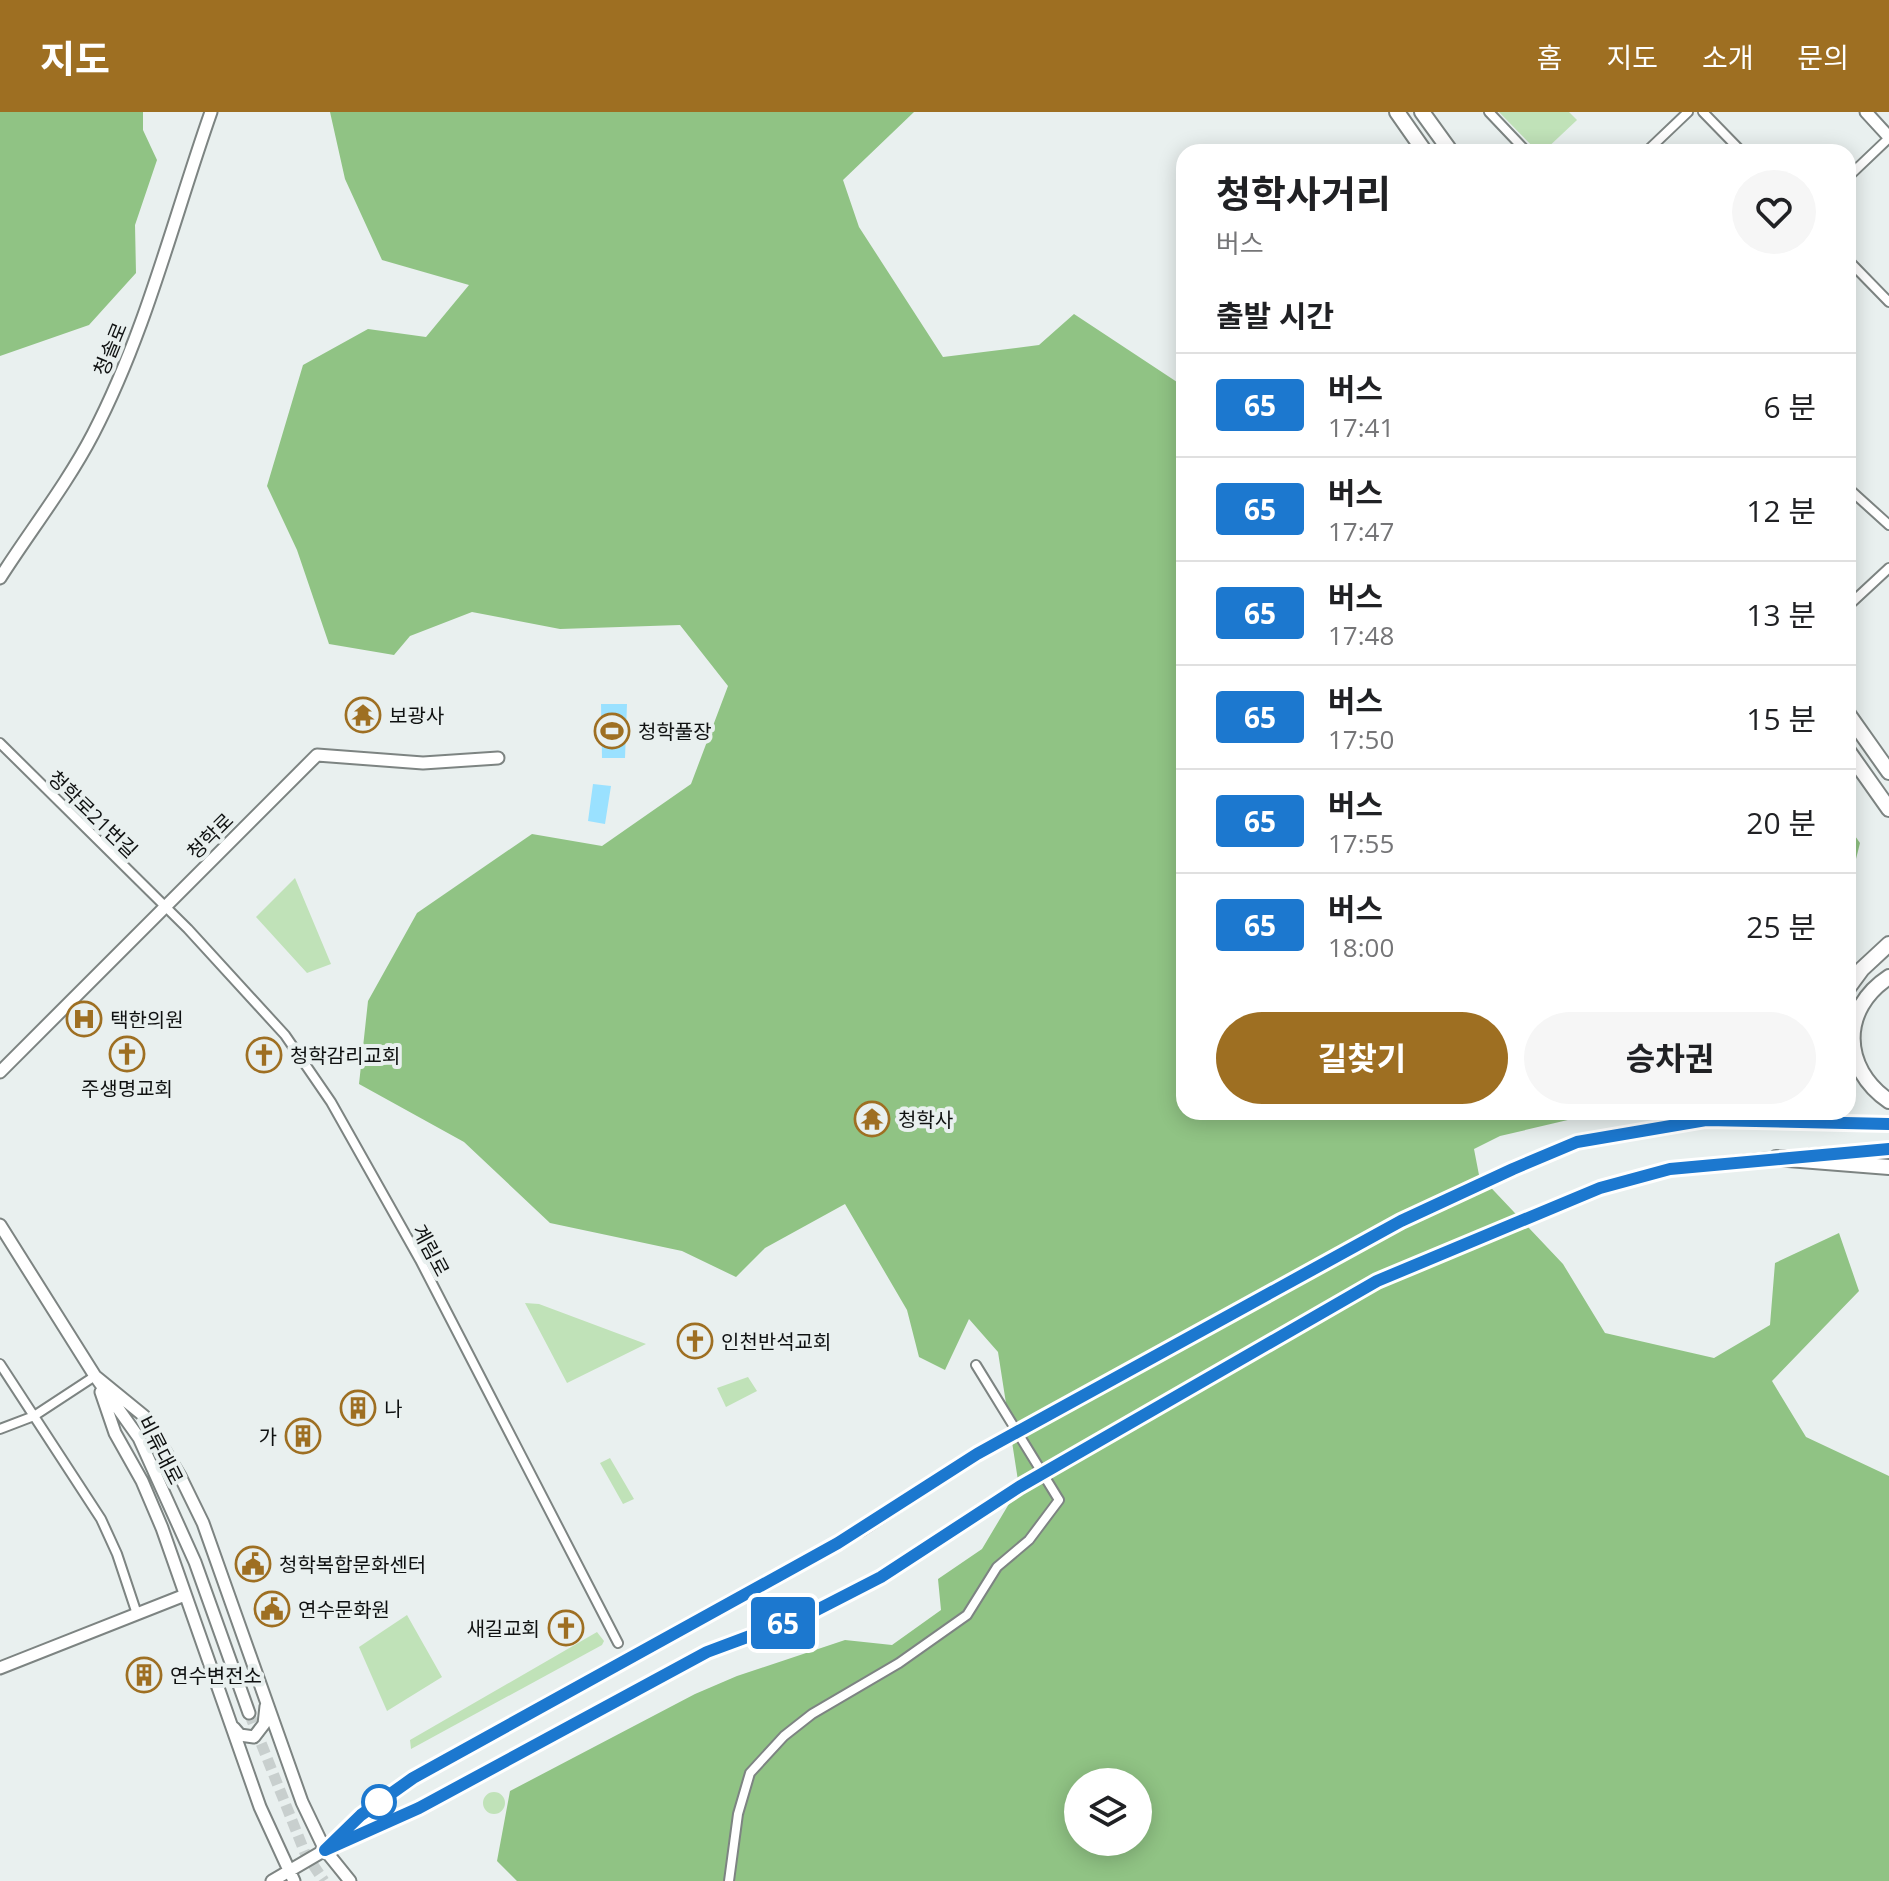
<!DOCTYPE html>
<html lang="ko">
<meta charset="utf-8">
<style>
body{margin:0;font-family:"Open Sans","Noto Sans KR",sans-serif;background:#f6f6f6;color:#202124;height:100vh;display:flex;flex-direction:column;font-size:30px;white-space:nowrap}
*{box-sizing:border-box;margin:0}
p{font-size:26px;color:#757577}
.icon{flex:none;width:44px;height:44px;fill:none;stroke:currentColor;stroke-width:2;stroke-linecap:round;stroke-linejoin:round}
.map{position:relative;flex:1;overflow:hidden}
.drawer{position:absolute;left:1176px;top:32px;width:680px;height:976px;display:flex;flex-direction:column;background:#fff;border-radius:24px;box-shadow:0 4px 20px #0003}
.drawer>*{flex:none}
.badge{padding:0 16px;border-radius:6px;font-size:28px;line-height:52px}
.controls{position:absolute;left:1064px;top:1656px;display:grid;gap:16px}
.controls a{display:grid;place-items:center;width:88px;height:88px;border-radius:50%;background:#fff;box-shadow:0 4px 20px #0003;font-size:40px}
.map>.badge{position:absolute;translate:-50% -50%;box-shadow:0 0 0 4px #fff}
h2{padding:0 40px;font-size:30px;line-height:72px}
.round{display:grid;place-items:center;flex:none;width:84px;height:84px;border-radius:42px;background:#f6f6f6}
.summary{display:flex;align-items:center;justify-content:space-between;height:136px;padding:0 40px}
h1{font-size:38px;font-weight:700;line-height:60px}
.cta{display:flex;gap:16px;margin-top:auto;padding:16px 40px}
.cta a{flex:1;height:92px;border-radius:48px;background:#9e6f22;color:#fff;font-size:32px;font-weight:700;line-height:92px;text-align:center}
.cta a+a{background:#f6f6f6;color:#202124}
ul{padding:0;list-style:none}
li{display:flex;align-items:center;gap:24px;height:104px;padding:0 40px;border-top:2px solid #e0e0e0}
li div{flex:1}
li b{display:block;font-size:30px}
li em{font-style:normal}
li .badge{min-width:88px;font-weight:700;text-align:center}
header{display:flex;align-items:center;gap:48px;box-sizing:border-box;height:112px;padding:0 40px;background:#9e6f22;color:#fff}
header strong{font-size:38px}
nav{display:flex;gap:44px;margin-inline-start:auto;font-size:28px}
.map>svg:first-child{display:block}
</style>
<header>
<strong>지도</strong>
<nav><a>홈</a><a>지도</a><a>소개</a><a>문의</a></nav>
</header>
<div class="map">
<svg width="1889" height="1769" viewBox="0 0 1889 1769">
<rect width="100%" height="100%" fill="#e9f0ef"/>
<path fill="#c0e2b8" d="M1499,0H1569L1577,8L1543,40H1538Z
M295,766L331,852L307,861L256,805Z
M525,1191L539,1192L646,1232L567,1271Z
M748,1265L757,1279L726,1295L717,1276Z
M610,1346L634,1387L623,1392L600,1351Z
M407,1503L442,1565L387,1599L359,1535Z
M597,1520L604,1529L602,1533L411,1637L410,1628Z
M483 1691a11 11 0 1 1 22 0a11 11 0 1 1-22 0Z"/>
<path fill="#90c384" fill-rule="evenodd" d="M0,0H143V18L157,48L135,113L136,161L89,213L0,244Z
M330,0H914L843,68L859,115L943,245L1039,233L1074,202L1180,272L1184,269V1000H1602L1500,1024L1474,1037L1479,1063L1563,1152L1605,1221L1714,1246L1770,1213L1775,1151L1839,1121L1859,1179L1772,1269L1806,1325L1889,1364V1769H517L497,1749L510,1679L695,1582L737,1564L845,1528L892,1533L941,1498L938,1467L982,1437L1019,1375L998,1240L969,1207L945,1258L919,1245L907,1198L845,1092L765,1136L736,1165L682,1139L550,1111L464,1030L359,972L368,889L417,801L532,722L602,734L691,672L728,574L680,513L560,517L472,500L410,524L394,543L329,532L297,438L267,374L303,253L368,217L426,225L469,173L382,148L345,67ZM1078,1670H1138V1730H1078Z
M1848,714L1860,731L1848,779Z"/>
<path fill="#9ae1ff" d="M601,592H627L625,646H602Z
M593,672L611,674L605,712L588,709Z"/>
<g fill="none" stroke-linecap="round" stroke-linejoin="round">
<path stroke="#c8cfce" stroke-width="11" stroke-dasharray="11 5.5" stroke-linecap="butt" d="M977,1342L1401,1109L1513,1057
M1002,1385L1377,1169L1600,1076
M249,1601L305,1741L324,1769"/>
<g stroke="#7d8482" stroke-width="12">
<path id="street" d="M1489,0L1527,40
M1703,0L1742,40
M1646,40L1688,0
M1848,65L1889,26
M1848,148L1889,190
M1848,376L1889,413
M1848,494L1889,456
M0,631L188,817L285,923L331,990L420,1148L618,1531
M0,1252L101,1407L117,1442L137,1502
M0,1317L34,1304L95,1264
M729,1769L738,1702L750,1661L784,1624L812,1602L899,1551L967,1503L997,1455L1029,1428L1059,1388L976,1253"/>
</g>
<g stroke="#7d8482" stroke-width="15">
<path id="secondary" d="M1866,0L1889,25
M0,466C30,419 67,372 93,322C146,220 173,108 211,0
M0,960L317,643L423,651L498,646
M1810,1043L1889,1037
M1513,1057L1577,1030L1706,1008L1889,1012
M1600,1076L1670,1057L1785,1045
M0,1113L95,1264L139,1326L195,1450L249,1601
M95,1264L144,1304L180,1364L203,1411L302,1690L325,1738L350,1769
M101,1280L115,1321L142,1369L162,1416L260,1695L294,1769
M861,1418L977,1342
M881,1465L1002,1385
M0,1556L185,1483
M234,1616L240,1623L254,1625L264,1612L266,1594
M331,1731L361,1703L413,1666L846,1427
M272,1769L325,1738L419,1696L707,1540L809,1502L865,1473"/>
</g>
<g stroke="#7d8482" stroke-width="18">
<path id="highway" d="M1397,0L1425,40
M1422,0L1451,40
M1848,602L1889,660
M1848,639L1889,697
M1889,865C1840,897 1841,956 1889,989
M1848,876L1862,857L1889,832
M1706,1008L1743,1000
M1776,1046L1889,1055"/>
</g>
<use href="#street" stroke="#fff" stroke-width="8"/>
<use href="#secondary" stroke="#fff" stroke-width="11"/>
<use href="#highway" stroke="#fff" stroke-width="14"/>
</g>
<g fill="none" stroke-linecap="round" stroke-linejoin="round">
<g stroke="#fff" stroke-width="18">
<path id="line" d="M1889,1012L1706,1008L1577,1030L1513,1057L1401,1109L977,1342L838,1431L413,1666L361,1703L325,1738L419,1696L707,1540L809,1502L881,1465L1019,1375L1377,1169L1600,1076L1670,1057L1889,1037"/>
</g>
<use href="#line" stroke="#1c78cf" stroke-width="12"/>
</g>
<defs>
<g id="temple-ring" transform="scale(1.8)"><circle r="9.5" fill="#e9f0ef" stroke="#9e6f22" stroke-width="1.5"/><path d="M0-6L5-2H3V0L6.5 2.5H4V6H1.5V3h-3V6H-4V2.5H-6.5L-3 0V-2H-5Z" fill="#9e6f22"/></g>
<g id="stadium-ring" transform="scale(1.8)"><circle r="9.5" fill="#e9f0ef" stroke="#9e6f22" stroke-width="1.5"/><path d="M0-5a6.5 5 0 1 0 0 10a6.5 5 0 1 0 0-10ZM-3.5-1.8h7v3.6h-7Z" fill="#9e6f22"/></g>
<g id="hospital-ring" transform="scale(1.8)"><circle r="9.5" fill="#e9f0ef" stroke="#9e6f22" stroke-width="1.5"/><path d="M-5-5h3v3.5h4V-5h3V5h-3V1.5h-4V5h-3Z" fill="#9e6f22"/></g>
<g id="church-ring" transform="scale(1.8)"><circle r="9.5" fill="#e9f0ef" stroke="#9e6f22" stroke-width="1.5"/><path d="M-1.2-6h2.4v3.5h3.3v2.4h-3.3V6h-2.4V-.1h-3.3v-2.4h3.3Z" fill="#9e6f22"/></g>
<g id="building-ring" transform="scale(1.8)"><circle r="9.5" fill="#e9f0ef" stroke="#9e6f22" stroke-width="1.5"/><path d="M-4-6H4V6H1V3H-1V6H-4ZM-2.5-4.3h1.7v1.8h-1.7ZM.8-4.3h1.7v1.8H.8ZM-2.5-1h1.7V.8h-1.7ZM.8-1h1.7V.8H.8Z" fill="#9e6f22"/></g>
<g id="civic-ring" transform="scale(1.8)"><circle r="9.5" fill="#e9f0ef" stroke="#9e6f22" stroke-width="1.5"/><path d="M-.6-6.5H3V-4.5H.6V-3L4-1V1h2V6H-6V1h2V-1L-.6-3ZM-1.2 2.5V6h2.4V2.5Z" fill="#9e6f22"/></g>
</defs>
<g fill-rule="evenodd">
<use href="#temple-ring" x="363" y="603"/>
<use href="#stadium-ring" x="612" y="619"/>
<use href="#hospital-ring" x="84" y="907"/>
<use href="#church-ring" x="127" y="942"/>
<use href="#church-ring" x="264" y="943"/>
<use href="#temple-ring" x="872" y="1007"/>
<use href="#church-ring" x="695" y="1229"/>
<use href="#building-ring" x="358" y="1296"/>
<use href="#building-ring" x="303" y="1324"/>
<use href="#civic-ring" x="253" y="1452"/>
<use href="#civic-ring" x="272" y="1497"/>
<use href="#church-ring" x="566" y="1516"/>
<use href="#building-ring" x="144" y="1563"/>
</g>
<circle fill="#fff" stroke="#1c78cf" stroke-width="4" cx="379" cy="1690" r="16"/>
<g text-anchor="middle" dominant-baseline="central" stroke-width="8" stroke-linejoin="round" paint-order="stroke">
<g font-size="20" fill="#0f1111" stroke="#e9f0ef">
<text transform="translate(110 237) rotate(-68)">청솔로</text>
<text transform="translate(93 702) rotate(44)">청학로21번길</text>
<text transform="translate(210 724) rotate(-45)">청학로</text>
<text transform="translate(431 1138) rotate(62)">계림로</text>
<text transform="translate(161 1338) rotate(63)">비류대로</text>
</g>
<g font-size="20" fill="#0f1111" stroke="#e9f0ef" text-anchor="start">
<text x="389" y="603">보광사</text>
<text x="638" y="619">청학풀장</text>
<text x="110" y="907">택한의원</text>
<text x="290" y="943">청학감리교회</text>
<text x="127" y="976" text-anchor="middle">주생명교회</text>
<text x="898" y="1007">청학사</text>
<text x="721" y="1229">인천반석교회</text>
<text x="384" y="1296">나</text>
<text x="277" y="1324" text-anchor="end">가</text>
<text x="279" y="1452">청학복합문화센터</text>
<text x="298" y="1497">연수문화원</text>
<text x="540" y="1516" text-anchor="end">새길교회</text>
<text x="170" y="1563">연수변전소</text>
</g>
</g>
</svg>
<div class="controls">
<a><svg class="icon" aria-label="layers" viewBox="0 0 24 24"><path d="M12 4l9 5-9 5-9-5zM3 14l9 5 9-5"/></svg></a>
</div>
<b class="badge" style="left:783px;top:1511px;background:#1c78cf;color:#fff">65</b>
<section class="drawer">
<div class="summary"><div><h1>청학사거리</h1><p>버스</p></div><a class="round"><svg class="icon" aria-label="heart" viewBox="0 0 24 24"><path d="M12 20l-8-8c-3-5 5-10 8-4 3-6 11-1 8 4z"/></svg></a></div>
<h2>출발 시간</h2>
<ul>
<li><span class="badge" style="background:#1c78cf;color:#fff">65</span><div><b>버스</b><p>17:41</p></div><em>6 분</em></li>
<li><span class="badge" style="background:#1c78cf;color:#fff">65</span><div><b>버스</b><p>17:47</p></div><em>12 분</em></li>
<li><span class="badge" style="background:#1c78cf;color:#fff">65</span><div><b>버스</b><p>17:48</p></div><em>13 분</em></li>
<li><span class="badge" style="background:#1c78cf;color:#fff">65</span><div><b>버스</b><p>17:50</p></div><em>15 분</em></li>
<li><span class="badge" style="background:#1c78cf;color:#fff">65</span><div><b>버스</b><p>17:55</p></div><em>20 분</em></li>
<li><span class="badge" style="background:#1c78cf;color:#fff">65</span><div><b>버스</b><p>18:00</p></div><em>25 분</em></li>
</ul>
<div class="cta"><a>길찾기</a><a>승차권</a></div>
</section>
</div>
